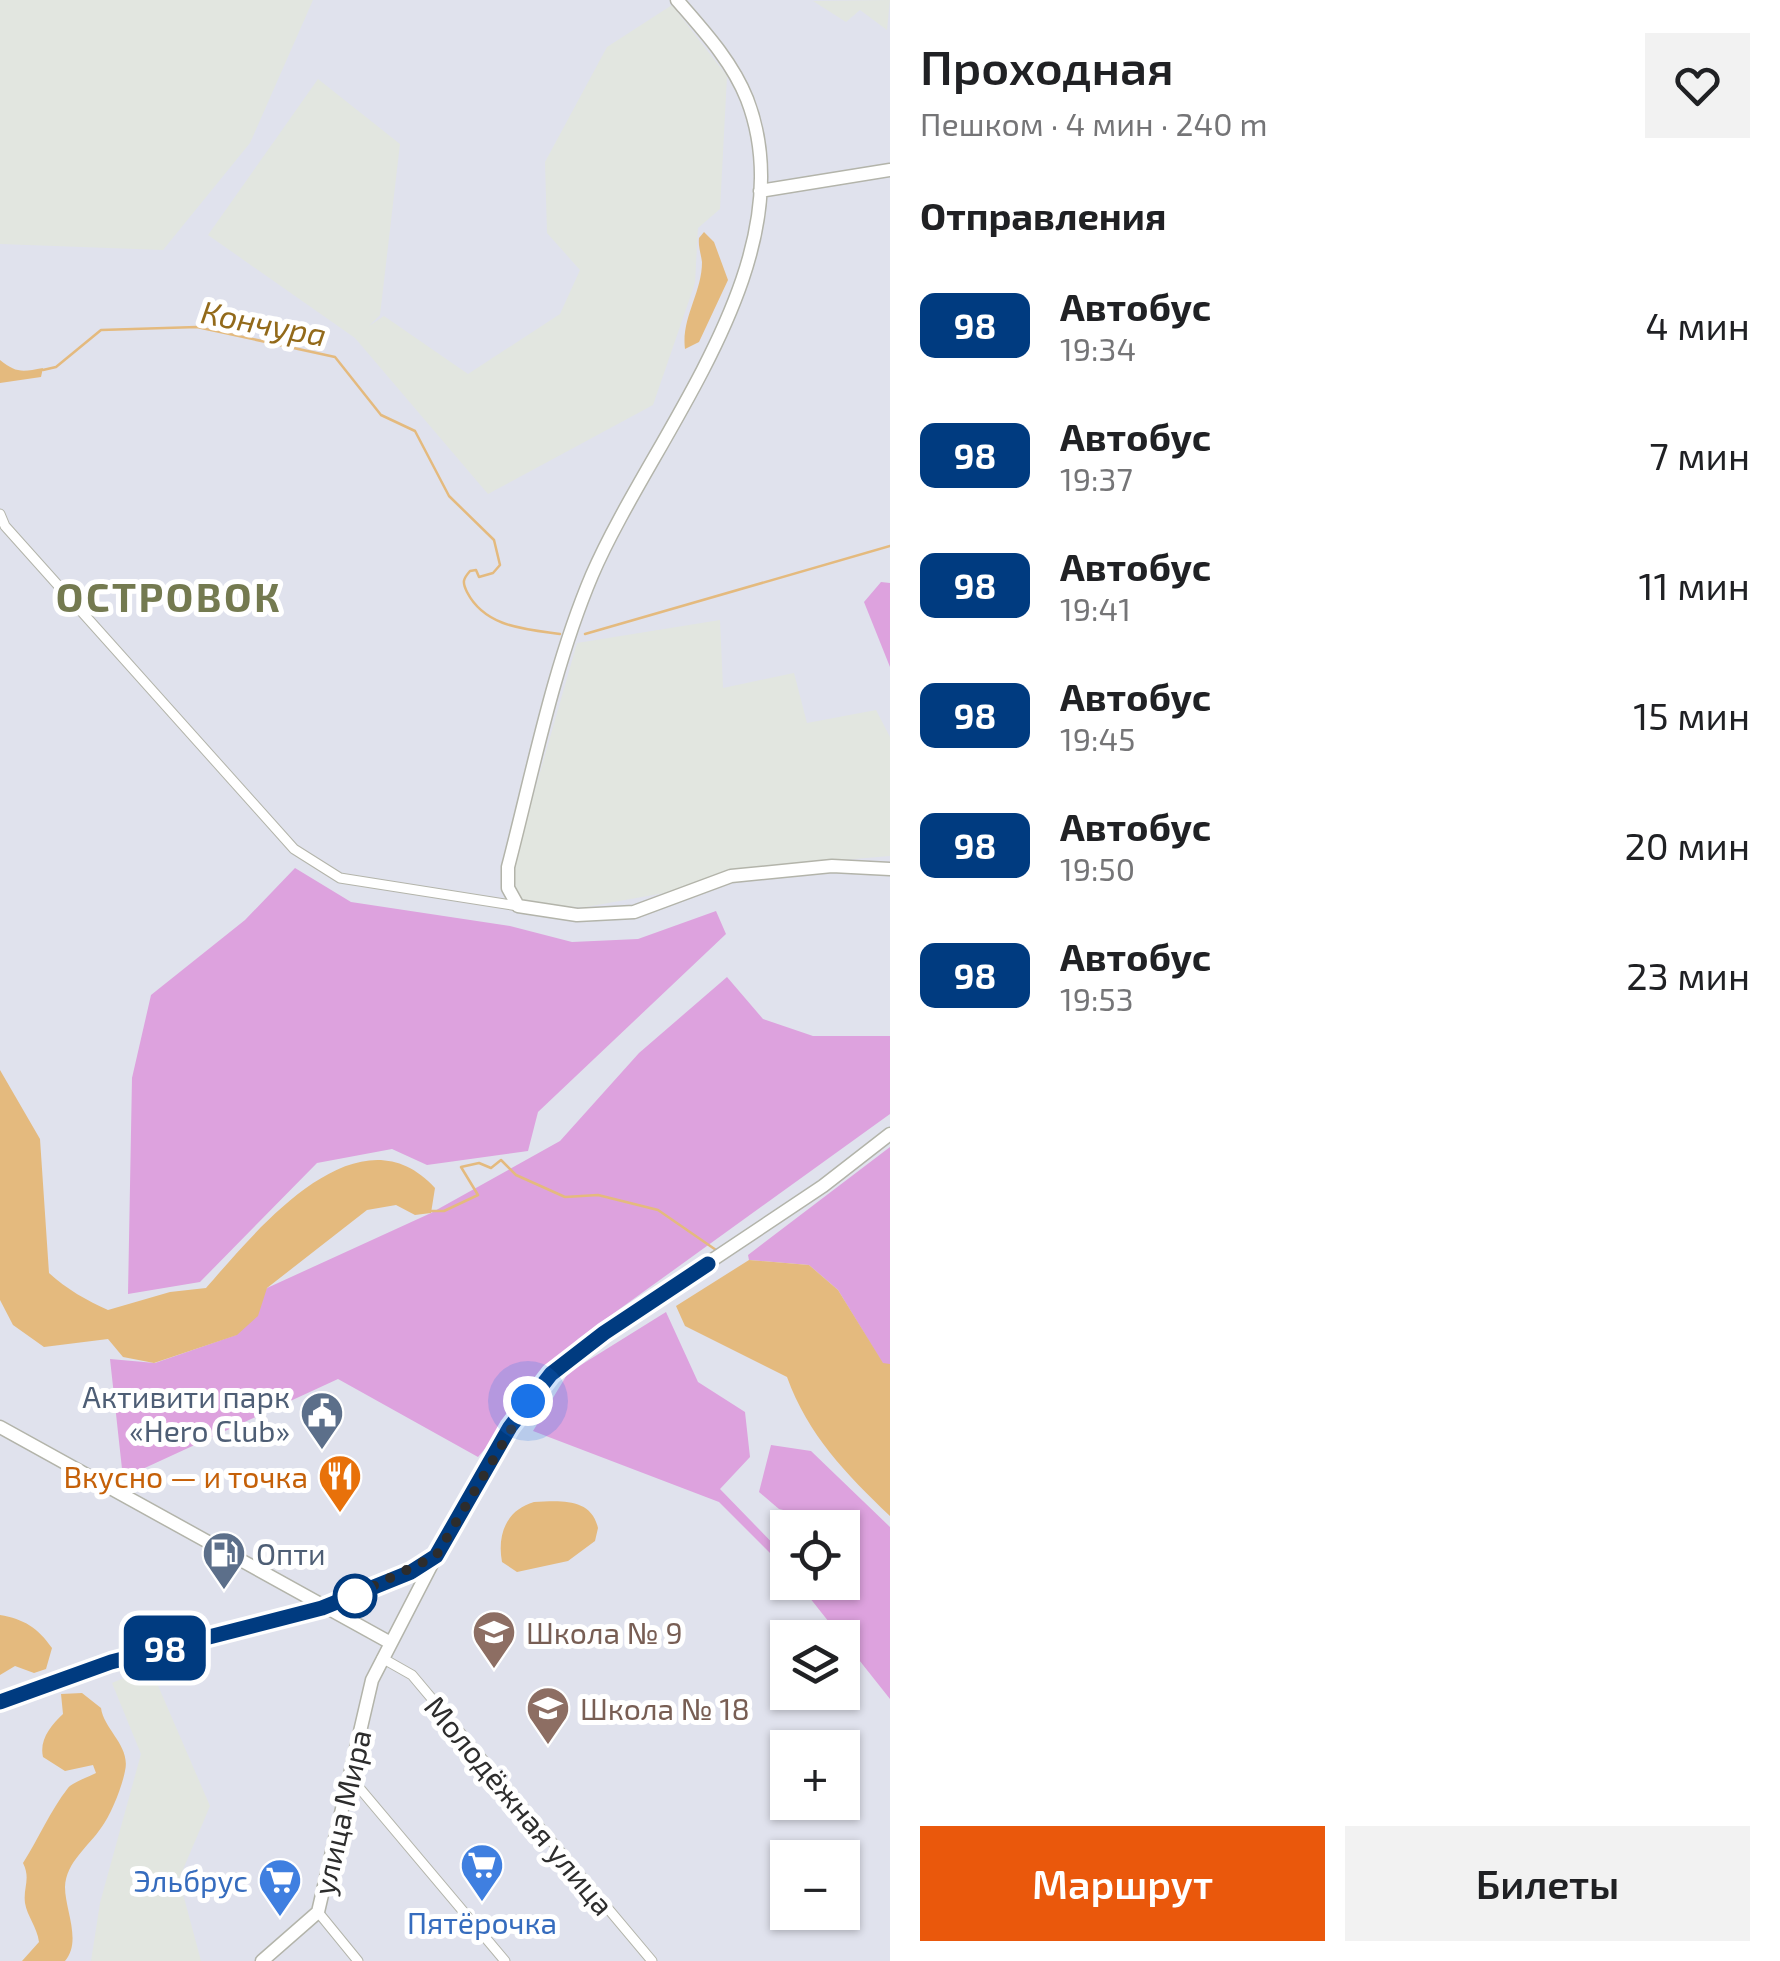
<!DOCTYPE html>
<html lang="ru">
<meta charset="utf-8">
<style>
body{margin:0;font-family:"Exo 2",sans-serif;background:#f2f2f2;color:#202124;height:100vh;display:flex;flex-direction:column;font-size:38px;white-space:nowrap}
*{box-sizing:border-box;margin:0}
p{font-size:32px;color:#757577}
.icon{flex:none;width:55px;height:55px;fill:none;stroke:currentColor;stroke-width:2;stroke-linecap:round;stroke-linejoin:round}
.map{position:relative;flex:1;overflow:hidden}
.drawer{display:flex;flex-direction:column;background:#fff;width:890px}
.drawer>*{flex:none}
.badge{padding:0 20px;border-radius:15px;font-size:35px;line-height:65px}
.tools{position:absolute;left:770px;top:1510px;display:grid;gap:20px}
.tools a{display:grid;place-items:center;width:90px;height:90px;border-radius:0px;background:#fff;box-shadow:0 2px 8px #0004;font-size:50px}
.you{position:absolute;width:50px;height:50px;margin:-25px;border:8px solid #fff;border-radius:50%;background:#1a73e8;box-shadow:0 0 0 15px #1a73e833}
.map>.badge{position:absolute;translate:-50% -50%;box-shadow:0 0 0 5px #fff}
h2{padding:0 30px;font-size:38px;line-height:90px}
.round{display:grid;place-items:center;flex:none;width:105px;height:105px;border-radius:0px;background:#f2f2f2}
.overview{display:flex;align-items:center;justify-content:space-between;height:170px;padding:0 30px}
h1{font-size:48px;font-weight:600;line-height:75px}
.primary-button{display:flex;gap:20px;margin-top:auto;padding:20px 30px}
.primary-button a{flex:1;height:115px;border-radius:0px;background:#ea580c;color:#fff;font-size:40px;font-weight:600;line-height:115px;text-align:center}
.primary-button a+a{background:#f2f2f2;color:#202124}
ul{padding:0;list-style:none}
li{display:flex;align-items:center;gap:30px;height:130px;padding:0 30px}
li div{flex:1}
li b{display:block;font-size:38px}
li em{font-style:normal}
li .badge{min-width:110px;font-weight:700;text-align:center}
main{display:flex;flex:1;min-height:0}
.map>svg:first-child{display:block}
</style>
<main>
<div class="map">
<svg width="890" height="1961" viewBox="0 0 890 1961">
<rect width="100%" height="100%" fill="#e0e2ed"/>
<path fill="#e2e6e0" d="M0,0H313L250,143L163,250L0,244Z
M890,0L887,30L860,10L846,22L813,1Z
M672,5L727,76L726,96L720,209L698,228L695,283L653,405L488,494L355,338L208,235L318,79L400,144L380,315L369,326L384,316L468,374L560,314L580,270L547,233L545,162L607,47Z
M720,620L723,688L794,673L807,723L876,710L890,737V856L746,868L670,892L586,907L518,906L513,867L577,643Z
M150,1667L210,1806L179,1879L201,1961H91L100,1903L141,1754L112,1683Z"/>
<path fill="#dda2de" d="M881,582L890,583V667L864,602Z
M295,868L351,902L510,926L572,942L638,939L716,911L726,934L538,1112L528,1151L427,1165L392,1149L317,1163L200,1282L128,1294L132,1078L151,995L245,920Z
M727,977L763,1019L813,1036H890V1114L578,1339L478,1457L338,1379L123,1478L110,1359L155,1363L236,1335L267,1288L431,1213L560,1141L639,1053Z
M890,1147V1364H883L838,1290L809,1265L749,1260L748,1255Z
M666,1312L698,1382L745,1412L750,1457L720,1489L787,1558V1570L719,1502L533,1431L568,1373Z
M771,1445L811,1451L890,1527V1699L798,1583L842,1582V1528L821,1527V1519L779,1509L759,1492Z"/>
<path fill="#e4ba7e" d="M704,232L714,242L728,280L699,342L685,349C681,318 702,293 702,262C701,254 698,246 699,238Z
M0,360C16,373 22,372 43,368L41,377L0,383Z
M0,1070L40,1139L49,1273C66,1289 88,1301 108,1310L170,1292L206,1288C256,1231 358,1104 435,1188L431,1213L415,1215L396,1205L367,1210L267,1288L258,1316L237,1335L154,1363L123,1357L108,1339L44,1347L13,1325L0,1300Z
M749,1260L809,1265L838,1290L883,1363L890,1364V1516C846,1474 808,1435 787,1377L685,1326L676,1306Z
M534,1502C559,1501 591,1497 598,1528L595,1541L568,1561L517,1572L502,1562C497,1535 506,1510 534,1502Z
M0,1615C24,1619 38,1628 52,1648L46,1669L34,1673L15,1666L0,1675Z
M82,1693L101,1708C104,1730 131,1746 125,1771C122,1787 111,1815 101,1828C89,1846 66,1862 65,1887C65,1910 82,1941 65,1961H22L39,1942C37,1927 27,1916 25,1903C23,1887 31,1879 23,1863C39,1838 50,1811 68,1788C73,1782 89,1777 96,1773L93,1765L65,1771L43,1757C39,1740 51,1725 63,1714L61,1694Z"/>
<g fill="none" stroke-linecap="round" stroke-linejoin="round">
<path stroke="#e4ba7e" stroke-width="2.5" d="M43,370L56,367L101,330L197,327L335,357L381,415L415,431L449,496L494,540L500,565L493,573L479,577L476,570L470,571C463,579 462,582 467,592C485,627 524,629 560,634
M585,634L890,546
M429,1211H444L478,1195L461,1167L479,1163L491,1168L501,1160L516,1175L565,1197L598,1195L658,1210L716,1250"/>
<g stroke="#b3b4aa" stroke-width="11">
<path id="street" d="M0,514L5,526L294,849L340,878L518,906
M382,1658L412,1675L652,1961
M351,1778L505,1961
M318,1912L358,1961"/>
</g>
<g stroke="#b3b4aa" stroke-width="15">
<path id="secondary" d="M677,0C703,30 732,61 747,99C809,259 652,436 592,575C553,667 533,771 508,867V888L518,906L577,915L634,912L731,876L832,866L890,869
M760,191L890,170
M0,1427L389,1642
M0,1702C60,1678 120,1659 182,1644C268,1621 357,1605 434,1557
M262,1961L318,1912L372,1680L436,1556L528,1401L551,1374L603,1333L823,1186L890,1134"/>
</g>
<use href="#street" stroke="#fff" stroke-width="9"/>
<use href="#secondary" stroke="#fff" stroke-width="12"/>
</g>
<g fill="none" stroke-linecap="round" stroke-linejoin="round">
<g stroke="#fff" stroke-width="22">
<path id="line" d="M0,1702L111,1662L322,1608L411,1572L436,1556L510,1427L551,1374L604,1333L708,1264"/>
</g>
<use href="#line" stroke="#003b80" stroke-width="15"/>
<path stroke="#2d2d2d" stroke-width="10" stroke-dasharray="0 18" d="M355,1596L348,1598L436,1556L528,1401"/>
</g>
<defs>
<g id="civic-pin" transform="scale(2.25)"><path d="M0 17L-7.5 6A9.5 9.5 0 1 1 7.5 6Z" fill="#5c6f8a" stroke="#fff"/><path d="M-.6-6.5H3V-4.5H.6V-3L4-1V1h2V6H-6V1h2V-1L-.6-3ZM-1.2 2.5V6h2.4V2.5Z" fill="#fff"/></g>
<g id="restaurant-pin" transform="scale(2.25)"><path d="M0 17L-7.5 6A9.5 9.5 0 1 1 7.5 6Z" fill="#e8710a" stroke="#fff"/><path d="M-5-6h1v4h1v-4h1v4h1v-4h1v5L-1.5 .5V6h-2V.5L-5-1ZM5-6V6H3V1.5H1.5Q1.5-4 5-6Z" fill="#fff"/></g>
<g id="fuel-pin" transform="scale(2.25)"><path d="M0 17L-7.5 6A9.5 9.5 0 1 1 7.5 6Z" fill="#5c6f8a" stroke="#fff"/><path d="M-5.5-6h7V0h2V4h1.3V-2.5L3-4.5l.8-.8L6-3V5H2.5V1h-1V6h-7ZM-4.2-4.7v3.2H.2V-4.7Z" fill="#fff"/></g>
<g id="school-pin" transform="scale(2.25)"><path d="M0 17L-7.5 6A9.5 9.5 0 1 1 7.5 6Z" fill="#8d6e63" stroke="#fff"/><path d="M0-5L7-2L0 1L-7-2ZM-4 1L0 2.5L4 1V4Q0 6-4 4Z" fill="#fff"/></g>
<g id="supermarket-pin" transform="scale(2.25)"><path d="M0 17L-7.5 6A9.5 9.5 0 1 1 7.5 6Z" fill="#3f7fe0" stroke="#fff"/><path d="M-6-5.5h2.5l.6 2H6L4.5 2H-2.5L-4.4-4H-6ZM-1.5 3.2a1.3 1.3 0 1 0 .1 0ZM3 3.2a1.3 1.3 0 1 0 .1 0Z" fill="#fff"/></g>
</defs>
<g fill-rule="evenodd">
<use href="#civic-pin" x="322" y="1413"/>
<use href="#restaurant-pin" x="340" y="1476"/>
<use href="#fuel-pin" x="224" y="1553"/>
<use href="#school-pin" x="494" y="1632"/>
<use href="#school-pin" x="548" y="1708"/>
<use href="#supermarket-pin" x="482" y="1865"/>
<use href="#supermarket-pin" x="280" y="1880"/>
</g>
<circle fill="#fff" stroke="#003b80" stroke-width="5" cx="355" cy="1596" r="20"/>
<g text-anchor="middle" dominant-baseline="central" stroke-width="10" stroke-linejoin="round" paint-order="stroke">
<g font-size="30" fill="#4e5e75" stroke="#fff" text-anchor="end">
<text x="290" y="1396">Активити парк<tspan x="290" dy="34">«Hero Club»</tspan></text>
<text x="256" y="1553" text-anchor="start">Опти</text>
</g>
<g font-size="30" fill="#c56008" stroke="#fff" text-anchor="end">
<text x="308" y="1476">Вкусно — и точка</text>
</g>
<g font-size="30" fill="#785e54" stroke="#fff" text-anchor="start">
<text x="526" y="1632">Школа № 9</text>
<text x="580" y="1708">Школа № 18</text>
</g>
<g font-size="30" fill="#2d2d2d" stroke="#fff">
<text transform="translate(520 1805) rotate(50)">Молодёжная улица</text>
<text transform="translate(341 1812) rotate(-77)">улица Мира</text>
</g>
<g font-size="30" fill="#366cbe" stroke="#fff" text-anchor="end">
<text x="248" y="1880">Эльбрус</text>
<text x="482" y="1922" text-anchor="middle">Пятёрочка</text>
</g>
<g font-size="32" font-style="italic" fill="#936a1a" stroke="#fff">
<text transform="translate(264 322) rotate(11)">Кончура</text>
</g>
<g font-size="40" font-weight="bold" letter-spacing="2.5" fill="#747a50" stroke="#fff">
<text x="169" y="596">ОСТРОВОК</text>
</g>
</g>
</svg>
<div class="tools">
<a><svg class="icon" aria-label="locate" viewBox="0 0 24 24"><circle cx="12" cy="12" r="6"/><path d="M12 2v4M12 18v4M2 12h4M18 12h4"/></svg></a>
<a><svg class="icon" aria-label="layers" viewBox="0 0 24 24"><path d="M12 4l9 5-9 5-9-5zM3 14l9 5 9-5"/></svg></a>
<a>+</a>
<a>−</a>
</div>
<div class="you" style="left:528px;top:1401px"></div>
<b class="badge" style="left:165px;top:1648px;background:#003b80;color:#fff">98</b>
</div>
<section class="drawer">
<div class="overview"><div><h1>Проходная</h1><p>Пешком · 4 мин · 240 m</p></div><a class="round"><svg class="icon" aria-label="heart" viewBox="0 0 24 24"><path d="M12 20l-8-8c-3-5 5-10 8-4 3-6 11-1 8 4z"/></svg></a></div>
<h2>Отправления</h2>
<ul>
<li><span class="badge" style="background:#003b80;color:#fff">98</span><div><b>Автобус</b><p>19:34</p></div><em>4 мин</em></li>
<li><span class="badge" style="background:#003b80;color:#fff">98</span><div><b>Автобус</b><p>19:37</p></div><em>7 мин</em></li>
<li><span class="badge" style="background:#003b80;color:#fff">98</span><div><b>Автобус</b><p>19:41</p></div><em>11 мин</em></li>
<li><span class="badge" style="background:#003b80;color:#fff">98</span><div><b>Автобус</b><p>19:45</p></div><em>15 мин</em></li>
<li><span class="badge" style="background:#003b80;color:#fff">98</span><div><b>Автобус</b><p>19:50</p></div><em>20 мин</em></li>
<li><span class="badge" style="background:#003b80;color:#fff">98</span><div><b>Автобус</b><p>19:53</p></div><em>23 мин</em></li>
</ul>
<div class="primary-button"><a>Маршрут</a><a>Билеты</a></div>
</section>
</main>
